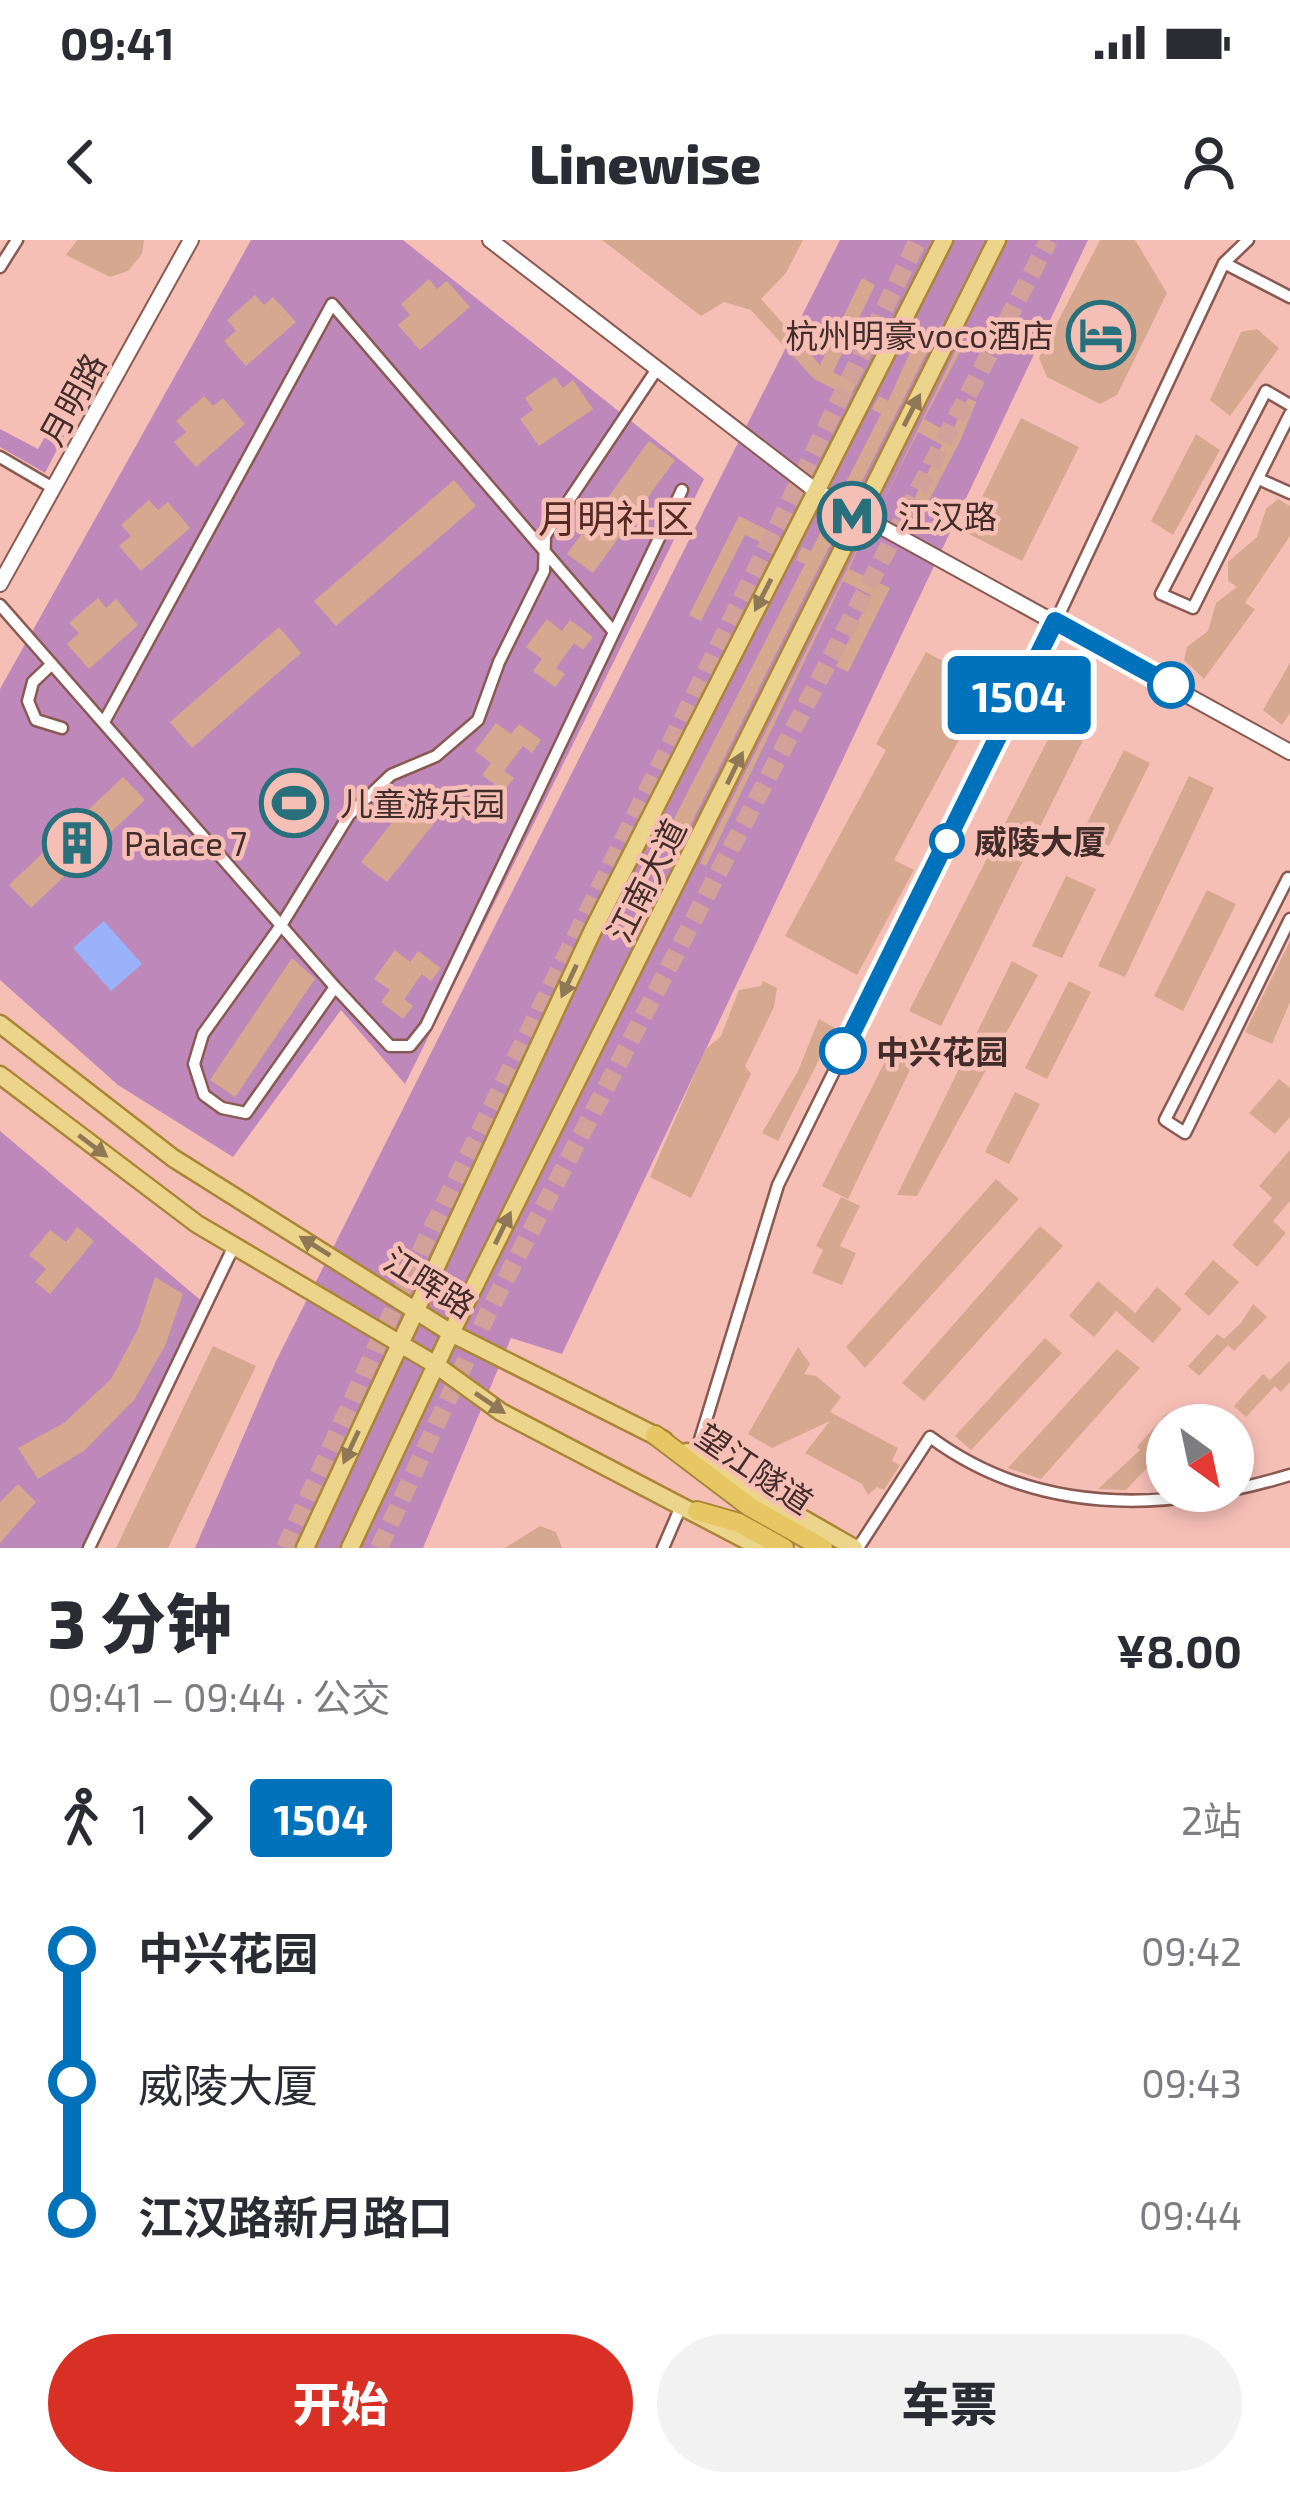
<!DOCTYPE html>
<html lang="zh">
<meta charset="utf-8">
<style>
body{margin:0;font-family:"Exo 2","Noto Sans SC",sans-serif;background:#f2f2f3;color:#2b2b33;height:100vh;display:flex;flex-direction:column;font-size:45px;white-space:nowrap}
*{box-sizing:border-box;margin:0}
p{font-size:39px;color:#7c7c81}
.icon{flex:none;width:66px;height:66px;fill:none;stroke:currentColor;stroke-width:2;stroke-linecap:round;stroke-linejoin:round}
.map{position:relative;height:1308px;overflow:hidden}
.panel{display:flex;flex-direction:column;background:#fff;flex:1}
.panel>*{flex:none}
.badge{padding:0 24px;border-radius:9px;font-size:42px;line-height:78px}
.needle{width:78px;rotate:147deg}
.tools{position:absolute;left:1146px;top:1164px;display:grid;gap:24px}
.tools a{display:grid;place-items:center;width:108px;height:108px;border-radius:50%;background:#fff;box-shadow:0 6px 18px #0003;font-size:60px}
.map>.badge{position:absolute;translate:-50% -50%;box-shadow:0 0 0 6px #fff}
.legs{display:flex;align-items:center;gap:18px;height:132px;padding:0 48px;font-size:39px}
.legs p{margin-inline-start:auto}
.headline{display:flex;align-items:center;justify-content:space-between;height:204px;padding:0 48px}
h1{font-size:66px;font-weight:800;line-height:90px}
.action{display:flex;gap:24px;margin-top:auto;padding:24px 48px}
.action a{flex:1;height:138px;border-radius:72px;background:#d93025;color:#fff;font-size:48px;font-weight:800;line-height:138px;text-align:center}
.action a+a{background:#f2f2f3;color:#2b2b33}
ul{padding:0 48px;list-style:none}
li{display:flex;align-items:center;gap:42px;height:132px;font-size:45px}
li i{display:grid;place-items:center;width:18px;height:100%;margin:0 15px;background:currentColor}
li i::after{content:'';width:30px;height:30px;margin:-15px;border:9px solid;border-radius:50%;background:#fff}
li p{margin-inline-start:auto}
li:first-child i{background:linear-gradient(#0000 50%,currentColor 0)}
li:last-child i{background:linear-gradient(currentColor 50%,#0000 0)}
.status{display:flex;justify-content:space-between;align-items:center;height:84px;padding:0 60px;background:#fff;direction:ltr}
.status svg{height:33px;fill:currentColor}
header{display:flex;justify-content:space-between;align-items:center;height:156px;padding:0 48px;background:#fff;font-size:54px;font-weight:800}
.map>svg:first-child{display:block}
</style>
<div class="status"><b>09:41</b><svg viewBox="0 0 49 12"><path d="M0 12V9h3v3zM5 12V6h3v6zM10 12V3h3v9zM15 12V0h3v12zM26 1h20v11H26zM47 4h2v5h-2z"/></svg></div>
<header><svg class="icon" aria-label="back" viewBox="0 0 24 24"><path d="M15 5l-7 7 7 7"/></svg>Linewise<svg class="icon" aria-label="person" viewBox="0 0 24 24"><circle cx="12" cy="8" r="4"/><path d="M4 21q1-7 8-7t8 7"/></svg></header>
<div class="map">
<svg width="1290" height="1308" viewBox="0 0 1290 1308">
<rect width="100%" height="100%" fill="#f6bfb6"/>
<path fill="#bf88ba" d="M251,0H403L704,239L405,844L341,770L233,917L118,845L0,740V449Z
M840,0H1088L562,1114L511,1098L423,1308H195L276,1121Z
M81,133L94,138L45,233L0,207V189L38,209Z
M0,891L204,1063L84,1308H0Z"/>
<path fill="#9ab2f9" d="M104,681L142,724L111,751L73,708Z"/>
<path fill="#d6a88f" d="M77,0H144L142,14L128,31L110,37L66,15Z
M602,0H803L786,33L761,59L820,125L862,38L875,45L833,132L856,144L850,157L814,139L751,70L724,62L701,76Z
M1100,0H1135L1167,53L1117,155L1100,164L1047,137L1039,118Z
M429,39L437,49L447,41L470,67L420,110L398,85L410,75L401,64Z
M255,55L264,65L273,57L296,82L246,126L224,101L236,91L227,80Z
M1257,89L1279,108L1230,176L1210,160L1241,92Z
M920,91L934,98L853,259L841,252L881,174L872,169L879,156L888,161Z
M956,110L960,112L924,179L951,194L968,158L976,162L961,199L926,266L914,259L942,205L918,192L878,272Z
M555,137L563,148L573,140L593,169L539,206L520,179L533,170L525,158Z
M204,156L213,166L223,158L245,184L196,227L174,202L186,192L176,181Z
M1021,178L1079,207L1022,321L965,292Z
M1196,194L1220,210L1173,295L1151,281Z
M649,201L675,220L593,333L567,314Z
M454,240L476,266L336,386L314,361Z
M1278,259L1290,266V296L1245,363L1255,369L1204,439L1184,420L1187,407L1208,391L1216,363L1237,347L1228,341V322L1257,297L1266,269Z
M149,260L158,270L168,262L190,288L141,331L119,306L131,296L121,285Z
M831,272L843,279L677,612L661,604L805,324L796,320L802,307L811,311Z
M739,276L779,296L773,308L745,295L701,381L689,375Z
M866,291L849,329L890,348L848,432L836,426L871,355L843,341L706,626L700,623Z
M98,358L106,368L116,359L138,385L89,429L67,404L79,393L69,383Z
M547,379L562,391L570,380L593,397L583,410L574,403L556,428L565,434L555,447L533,431L542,419L526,407Z
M279,387L301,413L192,508L170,482Z
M951,410L995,433L894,620L914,630L857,735L785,696L886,510L876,504L926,412L945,422Z
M1290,423V473L1282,485L1263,470Z
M1062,472L1090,486L941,786L909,771Z
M496,483L511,494L519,484L541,500L532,513L523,506L504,531L514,538L504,551L482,535L491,523L475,511Z
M1124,510L1150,523L1109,606L1082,593Z
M1189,536L1214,548L1125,737L1098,726Z
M123,537L145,560L31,668L9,645Z
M416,552L443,572L387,642L361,622Z
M1066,636L1096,649L1062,718L1032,706Z
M1207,650L1236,664L1183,771L1154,756Z
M1290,701V762L1272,804L1245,792Z
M395,710L410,722L418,711L441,728L431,741L422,734L404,759L413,766L403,779L381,762L390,750L374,739Z
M292,718L315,739L235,857L210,840Z
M1012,721L1038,735L917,956L897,955Z
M763,741L777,748L774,767L745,826L751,834L691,958L650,937L705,810L721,796L739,750L761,746Z
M1069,741L1091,752L1047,839L1025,828Z
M819,779L835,788L778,901L762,893L798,831Z
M898,796L921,807L848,959L822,946Z
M1279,839L1290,848V877L1275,894L1249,873Z
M1015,852L1040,864L1009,924L985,912Z
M1290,910V961L1273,981L1286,993L1257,1027L1232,1005L1272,958L1259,946Z
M996,939L1019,959L865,1128L846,1107Z
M841,957L860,966L840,1006L856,1013L842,1045L812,1033L823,1010L816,1006Z
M1040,986L1063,1006L924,1161L902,1143Z
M77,987L94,1001L50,1054L35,1042L46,1029L29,1015L50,990L66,1002Z
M1213,1020L1239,1042L1209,1076L1184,1054Z
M155,1037L183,1054L165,1106L134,1160L85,1210L38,1239L18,1208L64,1183L111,1139L138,1089Z
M1098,1041L1135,1073L1157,1047L1182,1069L1153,1103L1116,1071L1094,1097L1069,1076Z
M1253,1064L1267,1077L1234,1111L1228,1105L1199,1136L1188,1126L1217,1094L1224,1099L1241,1083Z
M1045,1098L1062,1113L971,1210L955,1196Z
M213,1106L256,1126L168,1308H116Z
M798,1107L810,1124L804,1134L816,1136L841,1157L830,1172L898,1208L892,1221L900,1225L884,1250L877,1247L868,1255L862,1244L805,1213L830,1181L772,1208L748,1194Z
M1117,1109L1140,1128L1041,1239L1008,1228Z
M1290,1121V1142L1281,1152L1275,1146L1246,1177L1234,1166L1263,1134L1270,1140Z
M1167,1173V1207L1126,1250L1098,1249L1140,1210L1137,1207Z
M18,1244L36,1262L0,1303V1262Z
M540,1286L556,1292L562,1308H505Z"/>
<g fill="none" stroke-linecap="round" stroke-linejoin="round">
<path stroke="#d2a29a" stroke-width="18" stroke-dasharray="18 9" stroke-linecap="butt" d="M285,1308L409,1035L918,0
M379,1308L488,1073L1049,0"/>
<g stroke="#8a5a52" stroke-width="15">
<path id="minor" d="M1224,23L1290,57
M0,27L17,0
M655,132L545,296L544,331L499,422L478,480L436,516L391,535L349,575L282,684L203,794L194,824L204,855L222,868L246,873L335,747L390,806H410L426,786L682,250
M1290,165L1266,151L1161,354L1193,368L1290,174
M0,217L53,248
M1261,240L1290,253
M0,365L335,747
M52,424L33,442L28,461L36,480L62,488
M104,482L332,64L614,392
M1288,638L1165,880L1185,893L1290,679
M695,1216L778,945L1056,381L1224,23L1248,0
M89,1308L234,1006
M663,1308L682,1264
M858,1308L930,1197C1038,1277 1167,1272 1290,1235"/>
</g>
<g stroke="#8a5a52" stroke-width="18">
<path id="tertiary" d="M490,0L816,251L1290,512
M0,344L191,0"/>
</g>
<g stroke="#aa8737" stroke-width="21">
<path id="primary" d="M0,784L173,918L451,1093L664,1200
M0,835L197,984L436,1125L501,1172L761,1308
M687,1212L854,1308
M305,1308L593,690L944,0
M350,1308L451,1093L997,0"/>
</g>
<g stroke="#aa8737" stroke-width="22">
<path id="trunk" d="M655,1195L750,1267L823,1308
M697,1271L739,1283L784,1308"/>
</g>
<use href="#minor" stroke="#fff" stroke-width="10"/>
<use href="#tertiary" stroke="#fff" stroke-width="14"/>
<use href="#primary" stroke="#edd48b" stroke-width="16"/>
<use href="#trunk" stroke="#e7c664" stroke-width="18"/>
</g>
<defs><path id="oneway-solid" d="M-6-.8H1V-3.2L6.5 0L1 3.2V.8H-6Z" transform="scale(3)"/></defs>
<g fill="#907856">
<use href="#oneway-solid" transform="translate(912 170) rotate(-63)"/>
<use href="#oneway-solid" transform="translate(763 355) rotate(117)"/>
<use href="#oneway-solid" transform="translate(735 528) rotate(-64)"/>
<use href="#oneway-solid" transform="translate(569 741) rotate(115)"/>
<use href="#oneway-solid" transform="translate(93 906) rotate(37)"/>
<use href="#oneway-solid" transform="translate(503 988) rotate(-64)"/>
<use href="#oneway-solid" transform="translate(315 1006) rotate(-148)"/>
<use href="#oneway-solid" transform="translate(490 1163) rotate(34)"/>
<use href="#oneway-solid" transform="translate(351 1207) rotate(115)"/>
</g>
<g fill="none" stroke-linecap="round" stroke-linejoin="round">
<g stroke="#fff" stroke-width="27">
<path id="line-1" d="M843,811L1055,381L1171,445"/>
</g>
<use href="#line-1" stroke="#0072bc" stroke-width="18"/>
</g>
<defs>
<g id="hotel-ring" transform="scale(3.45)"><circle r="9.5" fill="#f6bfb6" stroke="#28707b" stroke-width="1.5"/><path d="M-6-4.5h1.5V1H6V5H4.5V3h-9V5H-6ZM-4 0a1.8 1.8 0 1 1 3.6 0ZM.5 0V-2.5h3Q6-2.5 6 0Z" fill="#28707b"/></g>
<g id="metro-ring" transform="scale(3.45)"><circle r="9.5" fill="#f6bfb6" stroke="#28707b" stroke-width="1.5"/><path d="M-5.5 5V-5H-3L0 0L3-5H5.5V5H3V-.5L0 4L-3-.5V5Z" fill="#28707b"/></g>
<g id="stadium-ring" transform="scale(3.45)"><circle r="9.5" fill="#f6bfb6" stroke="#28707b" stroke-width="1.5"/><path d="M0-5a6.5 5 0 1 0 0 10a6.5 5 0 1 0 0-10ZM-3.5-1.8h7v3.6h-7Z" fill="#28707b"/></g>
<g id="building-ring" transform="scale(3.45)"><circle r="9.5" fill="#f6bfb6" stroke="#28707b" stroke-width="1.5"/><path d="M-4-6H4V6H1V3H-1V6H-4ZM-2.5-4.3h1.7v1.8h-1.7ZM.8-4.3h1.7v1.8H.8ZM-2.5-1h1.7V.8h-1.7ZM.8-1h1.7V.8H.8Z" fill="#28707b"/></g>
</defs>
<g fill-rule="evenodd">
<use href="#hotel-ring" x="1101" y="95"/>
<use href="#metro-ring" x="852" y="276"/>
<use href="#stadium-ring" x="294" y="563"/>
<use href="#building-ring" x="77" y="603"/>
</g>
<g fill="#fff" stroke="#0072bc" stroke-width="6">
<circle cx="1171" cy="445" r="21"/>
<circle cx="947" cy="601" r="15"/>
<circle cx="843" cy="811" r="21"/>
</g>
<g text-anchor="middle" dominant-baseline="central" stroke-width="9" stroke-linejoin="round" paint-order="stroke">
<g font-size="33" fill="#432d2a" stroke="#f6bfb6" text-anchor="start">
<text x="1054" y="95" text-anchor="end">杭州明豪voco酒店</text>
<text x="898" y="276">江汉路</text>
<text x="340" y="563">儿童游乐园</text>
<text x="124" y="603">Palace 7</text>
</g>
<g font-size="33" fill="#432d2a" stroke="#f6bfb6">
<text transform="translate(72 159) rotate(-61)">月明路</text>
<text transform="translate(646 640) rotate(-63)">江南大道</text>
<text transform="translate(430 1042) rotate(32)">江晖路</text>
<text transform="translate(755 1228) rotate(34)">望江隧道</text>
</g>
<g font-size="33" font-weight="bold" fill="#432d2a" stroke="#f6bfb6" text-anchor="start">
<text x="974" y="601">威陵大厦</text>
<text x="876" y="811">中兴花园</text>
</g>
<g font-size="39" fill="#552a23" stroke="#f6bfb6">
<text x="616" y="277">月明社区</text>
</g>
</g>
</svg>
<div class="tools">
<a><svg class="needle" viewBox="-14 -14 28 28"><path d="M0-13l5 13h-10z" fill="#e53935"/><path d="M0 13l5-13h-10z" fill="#7c7c81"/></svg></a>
</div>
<b class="badge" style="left:1019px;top:455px;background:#0072bc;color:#fff">1504</b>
</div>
<section class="panel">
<div class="headline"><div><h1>3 分钟</h1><p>09:41 – 09:44 · 公交</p></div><b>¥8.00</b></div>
<div class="legs"><svg class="icon" aria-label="walk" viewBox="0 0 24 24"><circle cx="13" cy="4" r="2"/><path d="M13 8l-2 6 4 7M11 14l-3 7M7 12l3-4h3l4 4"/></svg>1<svg class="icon" aria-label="forward" viewBox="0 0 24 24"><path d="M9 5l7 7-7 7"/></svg><b class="badge" style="background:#0072bc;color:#fff">1504</b><p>2站</p></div>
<ul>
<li><i style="color:#0072bc"></i><b>中兴花园</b><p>09:42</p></li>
<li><i style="color:#0072bc"></i><span>威陵大厦</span><p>09:43</p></li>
<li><i style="color:#0072bc"></i><b>江汉路新月路口</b><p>09:44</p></li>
</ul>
<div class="action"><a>开始</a><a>车票</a></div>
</section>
